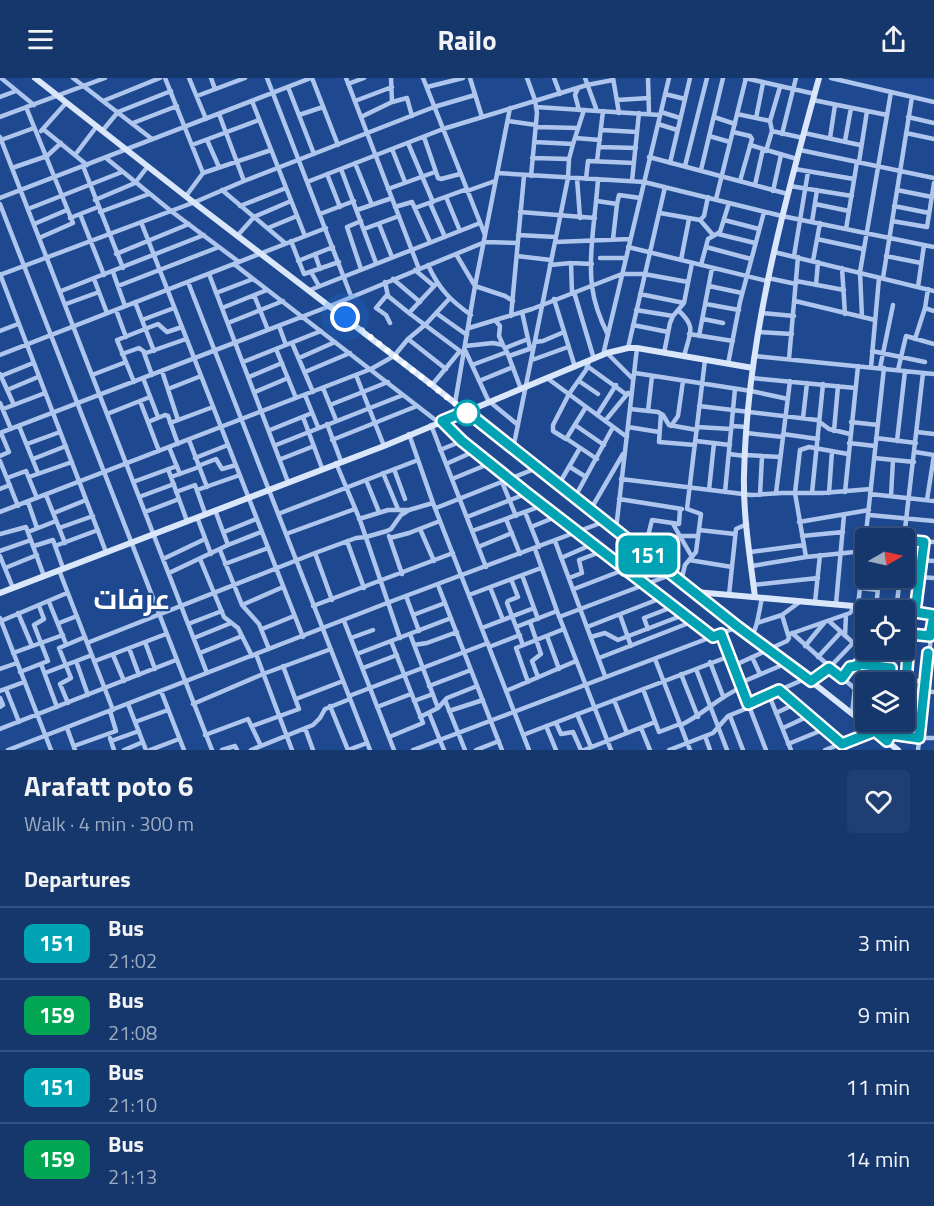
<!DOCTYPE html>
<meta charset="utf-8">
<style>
body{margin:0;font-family:"Titillium Web",Cairo,sans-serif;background:#1f3f72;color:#f1f3f6;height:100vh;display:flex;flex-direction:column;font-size:22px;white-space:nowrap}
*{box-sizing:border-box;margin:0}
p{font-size:20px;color:#9eacc2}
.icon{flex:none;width:33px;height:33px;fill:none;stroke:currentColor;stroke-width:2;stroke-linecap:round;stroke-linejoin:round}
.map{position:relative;height:672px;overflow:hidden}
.sheet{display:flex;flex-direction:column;background:#16376c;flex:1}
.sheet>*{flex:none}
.badge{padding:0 12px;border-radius:9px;font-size:21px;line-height:39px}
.needle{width:39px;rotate:81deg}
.controls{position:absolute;left:855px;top:450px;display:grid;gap:12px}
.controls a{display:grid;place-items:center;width:60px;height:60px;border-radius:6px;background:#16376c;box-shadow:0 3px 9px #0003,0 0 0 2px #35517f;font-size:30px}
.you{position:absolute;width:30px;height:30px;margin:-15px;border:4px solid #fff;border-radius:50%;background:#1a73e8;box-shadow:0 0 0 9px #1a73e833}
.map>.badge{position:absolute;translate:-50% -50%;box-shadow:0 0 0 3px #fff}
h2{padding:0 24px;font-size:22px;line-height:54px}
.round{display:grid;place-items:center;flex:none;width:63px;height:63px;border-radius:6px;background:#1f3f72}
.headline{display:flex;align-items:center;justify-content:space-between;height:102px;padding:0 24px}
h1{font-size:28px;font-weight:700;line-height:45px}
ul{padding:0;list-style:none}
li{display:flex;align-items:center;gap:18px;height:72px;padding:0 24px;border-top:2px solid #35517f}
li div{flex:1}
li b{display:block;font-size:22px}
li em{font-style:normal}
li .badge{min-width:66px;font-weight:700;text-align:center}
header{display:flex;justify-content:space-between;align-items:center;height:78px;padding:0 24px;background:#16376c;font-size:27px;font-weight:700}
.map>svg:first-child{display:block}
</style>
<header><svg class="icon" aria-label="menu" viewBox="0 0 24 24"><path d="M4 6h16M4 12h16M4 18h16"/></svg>Railo<svg class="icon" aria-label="share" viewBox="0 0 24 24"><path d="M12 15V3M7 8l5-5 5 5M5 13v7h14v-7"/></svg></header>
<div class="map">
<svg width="934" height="672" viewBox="0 0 934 672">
<rect width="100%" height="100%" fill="#1e4990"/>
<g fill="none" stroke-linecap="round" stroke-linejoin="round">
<path stroke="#aec6ed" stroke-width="4.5" d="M1,0L34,27
M73,0L152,61
M165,0L203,95L186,118
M189,0L206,41
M211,0L215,11
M267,0L351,218
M312,0L338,67
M346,0L419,191
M423,0L485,157
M470,0L482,39
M527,0L535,22L537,35L531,98
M554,0L560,16
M585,0L597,33
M613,0L619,35
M648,0L649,36
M745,0L815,16
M831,0L891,14L860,194L862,239
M348,6L364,0
M288,9L314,76
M427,9L463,0
M578,10L575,17L579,32
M891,14L934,24
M665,16L685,21
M197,18L245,0
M0,19L16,13
M617,22L649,20
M813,22L887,37
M103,23L160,0
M252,23L305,158
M355,23L392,9
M392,24L407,20L412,38
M26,29L73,145L39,160
M536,29L660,37
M661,34L680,40
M219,36L244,103
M737,36L770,43L780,9
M299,37L323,29
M0,39L105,0
M361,39L392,24L391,0
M714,39L735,46
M908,39L934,45
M756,40L763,5
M508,43L536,47
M133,45L177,28
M658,46L677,52
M536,49L578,50
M43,51L87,87
M103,52L118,34L171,13
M602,52L637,54
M41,53L66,25
M772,53L803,60
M733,54L750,58L752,61L740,103
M804,55L860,67
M906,55L934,61
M782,56L796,0
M709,58L730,64
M0,59L207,595
M424,59L438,100L441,101L460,96
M575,60L600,62
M830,60L835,27
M1,62L34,50
M207,62L219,89
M845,63L851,30
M408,65L433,124
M573,66L584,32
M192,67L259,42
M750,67L797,81
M599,69L636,70
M392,71L405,104
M800,72L934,100
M766,73L772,53L770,43
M75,77L97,48
M649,79L788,116
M106,80L171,133L239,184
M532,80L569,81
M597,83L603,33
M859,84L867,33
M355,85L372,127
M670,85L690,0
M83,88L123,190
M685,88L707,0
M12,90L47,78L61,65
M341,91L376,185
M795,91L854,101
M701,92L723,0
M203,95L271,72
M497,95L644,104L782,138L934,169
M327,96L340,129
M577,100L580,140
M586,101L588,83L634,85
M598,101C596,134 588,176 592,208C594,225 600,241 608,257
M632,103L639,35
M307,104L443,51L587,7L613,2
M755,107L763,71
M790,108L852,118
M388,111L435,94
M222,112L285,165
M897,112L932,119
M467,113L495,103
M773,113L781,77
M446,119L460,153
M0,120L311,0
M716,121L746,0
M95,122L135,105L148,88
M597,123L617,126L613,161
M430,125L445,159
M0,126L212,672
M617,126L619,117L640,120
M815,126L849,133
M240,128L286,110
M894,128L929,135
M395,129L412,124L430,164
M415,130L467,111
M28,131L122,94
M357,132L392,120
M100,134L149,116
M520,134L595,140
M660,135L700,142L704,138L708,119
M80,136L104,197
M320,136L354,123
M70,140L98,129
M700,142L713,157
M724,142L759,151
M361,143L347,149L361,191
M892,143L927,149L934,105
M141,144L303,559
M812,144L817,112
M34,146L67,132
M379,146L392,179
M268,150L297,138
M364,151L399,138
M846,151L857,84
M718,156L755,165
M238,157L254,139L291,123
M518,157L556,159
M817,161L863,171
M291,163L304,196L339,184
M555,164L630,161
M628,169L767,203
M706,169L751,181
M774,174L934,213
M116,176L189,146
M315,176L320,191
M456,176L475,208L505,218L513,223
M517,178L551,182
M794,178L808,94
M886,178L921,185
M600,180H625
M681,182L689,141
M298,183L333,169
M813,183L820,145
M571,185L592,186
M234,186L438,344
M428,187C439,211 450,222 471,237
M550,187L571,185L572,215
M701,187L708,161L720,154L729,125
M842,190L845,236
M415,192L434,208
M113,194L125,228
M311,194L319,208
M0,196L106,474
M209,196L288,404
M0,197L195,124L244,103L434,29L475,17
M768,200L796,206
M883,200L912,19
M94,201L107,235
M393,201L420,224
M796,203L844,212
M188,204L370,672
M385,204L388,218L409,235L437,205
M816,207L818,184
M118,208L219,169
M709,208L742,215
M918,209L924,167
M310,212L480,145
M61,213L204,157
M574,214L594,281
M216,215L253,201
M640,216L684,225
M254,217L268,252
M387,217L376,230L386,237L390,245
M554,221L575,289
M795,223L875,242
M135,224L154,273
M66,226L99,214
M706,226L739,232
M222,230L267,212
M925,230L934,233
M116,232L126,259
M636,232L673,238
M678,232C698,250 689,255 684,279
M522,234L530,270
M409,235L464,276
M436,235L467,257
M762,235L794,238
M511,238L524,98
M703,241L723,245
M142,242L174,230
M495,242L500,248L499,258L503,267
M228,245L283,223
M633,247L668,254
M279,248L286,267
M469,250L532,231L622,196H644L688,204
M145,251L158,246L167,254L182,249
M0,253L18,246
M759,254L792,256
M689,256L733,263
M699,258L712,190
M408,261L446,291
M915,261L925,230L928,211
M535,264L543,263L564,254
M292,265L313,314
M465,268L493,265L503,267L507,274L521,311
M505,270L528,261
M628,270L665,109
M276,271L296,320
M465,272L489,324
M872,273L925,284
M144,275L152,297
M607,275L633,301
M664,275L670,245L673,238L684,225L692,185
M122,276L139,270L146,275L186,261
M0,277L326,150
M603,277L669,0
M509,278L532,270
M755,278L934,296
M299,280L335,264
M789,281L798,179
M532,282L568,269
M243,284L321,253
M728,286L740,224L764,134
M472,287L507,274
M587,288L627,317
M871,289L879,200
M880,290L893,227
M898,292L906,258L934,266
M162,293L178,342
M305,294L350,275
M635,295L751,313L788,321
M0,296L14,327
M92,297L126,284
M356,297L384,368
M1,298L33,285
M249,299L282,285
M143,300L158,339
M547,300L627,359
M752,300L855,310
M479,303L513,289
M579,303L598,316
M134,304L117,262L145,251
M432,307L460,273
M323,310L336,342
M168,311L201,298
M7,312L38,299
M255,314L288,300
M305,317L318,349
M140,323L159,373
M490,324L518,347
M0,325L11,351
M455,325L475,208L510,30
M330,327L388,304
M699,328L817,342L829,351L850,356
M586,329L566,361L553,353V347L569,316L586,292L589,283
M3,331L45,315
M630,331L658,334L663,337L669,347L697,352
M648,333L652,298
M107,336L150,319
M661,336L659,364L695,367
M597,337L616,307
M303,339L322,390
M803,340L807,305
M442,343L462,363L528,415L713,559
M605,343L628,315
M148,344L165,337L168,338L178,366
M851,344L878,347
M170,345L213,329
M327,346L341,383
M431,347L486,489
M575,347L604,367
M19,348L38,395
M671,348L678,338L683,303
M732,348L747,349
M628,349L659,354
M697,349L731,351
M270,352L312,335
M834,353L838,308
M917,354L934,356
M0,355L330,228L485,164L517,165
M747,355L783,359
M409,356L433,425L529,672
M783,356L818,361
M876,360L916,365
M567,361L597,381
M189,362L207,409
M332,362L417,328
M696,363L730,367
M897,363L905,293
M849,365L875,368
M27,366L60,354
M276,367L403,317
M169,369L180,396
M513,371L568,100L569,81L573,66L534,64
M440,372L462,363
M915,374L934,377L927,422
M729,376L745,378
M745,377L780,379
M0,378L9,374L1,355
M195,380L228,367
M874,380L914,384
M33,381L66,368
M281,381L314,368
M0,383L18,428
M336,385L360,442L400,560
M446,386L475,373
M198,388L216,381L222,391L236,387
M570,389L586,399
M168,391L187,443
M394,391L405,421
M383,395L398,431
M29,399L72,384
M171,399L199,389
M7,400L26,393L37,420
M452,401L491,385
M621,401L751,417L782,415H822L871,411
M366,402L379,434
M133,404L177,388
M502,404L516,438
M559,406L580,370
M0,411L10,407
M197,412L240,397
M709,412L714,365
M176,414L195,407L205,435
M725,414L735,311
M845,414L858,288
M776,415L790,303
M812,415L823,306
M829,415L832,373
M870,416L934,423
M46,417L65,465
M760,417L762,378
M891,418L893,382
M139,419L174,406
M575,419L613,349
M619,421L682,431
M28,424L37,450
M436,430L537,390
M591,431L623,376
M215,432L228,467
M0,434L371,291L394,278L408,261L426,246L449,221
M145,434L179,421
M525,434L539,469
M54,435L86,422
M278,436L418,382
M869,437L934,443
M197,439L211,476
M467,439L528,415
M359,441L388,432H409L433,425
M506,441L520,476
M799,444L869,432
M673,446L692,479
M531,449L558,438
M59,450L93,438
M420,451L434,483
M616,451L637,270
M699,452L735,456
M472,453L544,427
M28,454L56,443
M224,454L256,441
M0,456L26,449L44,498
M286,456L355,431
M389,458L402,496
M678,458H698
M802,458L843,454
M866,458L889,460
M390,460L409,455L440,443
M904,460L923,295
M904,462L934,464
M347,463L364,510
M555,463L605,598
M34,468L53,462L63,490
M55,468L98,452
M478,469L512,455
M535,471L557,533L611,672
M220,472L242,527L259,546L269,571
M0,473L31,462
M644,474L652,442L679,446L680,431
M750,474L804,467
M315,475L332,522
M0,478L13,510
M806,479L795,415L800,372L809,369L848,376
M561,480L593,466
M163,481L205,461
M200,481L224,539L238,550L252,578
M689,482L732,489
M922,482L934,483
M225,486L268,470
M752,488L806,479L864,473
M5,490L37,477
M59,492L113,632
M169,495L228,467L261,454
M522,497L538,541
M920,499L934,500
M569,500L582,495L579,482L603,473
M511,501L518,519L508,523L507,525L523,567
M681,504L685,487L696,474L701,436L687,431L705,282
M438,507L502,672
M753,507L818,500
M490,509L503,542
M860,510L878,512
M574,511L626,491
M469,517L541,490
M729,517L736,451L747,446
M406,518L419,553
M49,524L66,566
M815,524L820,477
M836,526L844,437
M242,527L283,509
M313,528L453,475
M858,528L884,290
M876,530L879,500
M896,532L900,500
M915,534L924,464
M18,535L32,568
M413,537L445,525
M620,537L631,568
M559,539L673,496
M0,540L51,672
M1,543L67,515
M344,543L394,672
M829,543L860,571
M530,544L541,576L532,583L538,599
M59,545L77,538
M757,545L782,537L801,523
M188,546L222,533
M516,549L557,533
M587,549L664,519
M482,550L534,530
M862,550L865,529
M262,551L294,538
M648,551L644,540L675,528
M792,555L855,611
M904,555L934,558
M410,556L438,630
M721,556L766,672
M790,556L850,535L855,528
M547,558L559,591
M845,558L846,537
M591,559L605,555L618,562L686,536
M752,559C758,547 759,533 762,520
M194,560L231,545
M351,560L373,552
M145,564L155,591
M87,565L315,475L356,460L366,459L387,453L391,451L401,437L409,432
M414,567L427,565L457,554
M805,568L824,545
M489,569L520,557
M129,570L139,597
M13,575L63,557
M200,575L242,558
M256,576L292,672
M357,576L451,540
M113,577L124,603
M752,579L760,596
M818,579L841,554
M599,580L694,543
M655,581L690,672
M76,583L88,617
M95,583L166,556
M710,584L723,618
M41,586L57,629
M858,586L891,590
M733,588L787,563L789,560L782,537
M875,588L878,572
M363,590L397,577
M0,591L17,585
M696,591L727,672
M20,594L48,583L34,547L44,541L39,528
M45,595L92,577
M681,596L698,639
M842,600L850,589L858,588
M890,600L926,604
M905,601L910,556
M811,603L830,589L853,565
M528,604L516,570L564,551
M889,604L893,572
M740,605L787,585
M855,605L866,607
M429,608L471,592
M6,611L19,644
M643,611L659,654L680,646
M779,612L842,666L844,672
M0,613L24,604
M161,613L184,672
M506,613L576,583
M925,613L934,614
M769,617L791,672
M349,618L488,565
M0,620L3,627L0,629
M296,621L343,603
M445,622L465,672
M614,622L627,655
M904,622L923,624
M414,623L433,616
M68,625L60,606L71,600L59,570L85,559
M128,626L146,672
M193,626L263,596L331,571
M748,626L807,600
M330,628L348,672
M377,629L411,616
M449,633L483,622
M429,635L444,672
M776,635L795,626
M852,635L862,550L866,551
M577,636L591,669
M730,638L743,672
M420,639L438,630L447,620L477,608
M135,644L168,632
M556,645L561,656L573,654L581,672
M681,647C704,636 717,620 742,609
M252,648L299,631L283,588
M546,648L556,672
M67,650L75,672
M305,650L313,672
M641,650L650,672
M783,650L809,638
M0,651L176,582
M205,657L248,641L261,668
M523,657L730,578
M705,658L710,672
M901,658L902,644
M389,659L423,645L391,563
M883,659L885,644
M110,660L114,672
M111,663L139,653
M887,663L891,655L919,660H934
M788,666L825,651
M74,668L116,653L110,633
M8,672L387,525L606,443
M124,672L143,664
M150,672L179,661
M222,672L235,668L237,672
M251,672L313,647L320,640L325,631L350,621
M348,672L367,665
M413,672L738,549
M476,672L499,663
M584,672L655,644
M669,672L713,655L728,638L750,629
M825,672L875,653
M918,672L934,533"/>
<path stroke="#dae6fa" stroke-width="6" d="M35,0L188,120L432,307L738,549L807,600L898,672
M696,514L898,532
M0,515L384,368L607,275L628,270H637L753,290
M755,519C750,479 743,437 744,397C747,262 783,129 819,0
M904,533L934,537"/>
</g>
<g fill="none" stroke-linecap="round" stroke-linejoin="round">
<g stroke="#fff" stroke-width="14">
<path id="line" d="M904,462L924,464L915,534L934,537L930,558L910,556L906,602L890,600L891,590L858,586V588L850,589L842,600L829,590L811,603L738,549L466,333L442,343L462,363L528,416L713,559L721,556L748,626L779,612L842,666L875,653L887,663L891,656L919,660L928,575"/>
</g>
<use href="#line" stroke="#00a3b4" stroke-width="9"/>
<path stroke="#fff" stroke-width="6" stroke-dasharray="0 10.8" d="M345,239L467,335"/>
</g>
<circle fill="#fff" stroke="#00a3b4" stroke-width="3" cx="467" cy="335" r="12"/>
<g text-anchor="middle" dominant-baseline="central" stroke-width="4.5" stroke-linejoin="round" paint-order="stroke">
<g font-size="28" font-weight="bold" fill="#fff" stroke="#1e4990">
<text x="132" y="520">عرفات</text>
</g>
</g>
</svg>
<div class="controls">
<a><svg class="needle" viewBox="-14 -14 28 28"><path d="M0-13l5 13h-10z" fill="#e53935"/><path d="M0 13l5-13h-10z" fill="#9eacc2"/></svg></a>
<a><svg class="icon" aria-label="locate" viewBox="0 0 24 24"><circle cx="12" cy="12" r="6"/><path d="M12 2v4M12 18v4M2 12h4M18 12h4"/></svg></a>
<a><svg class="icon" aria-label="layers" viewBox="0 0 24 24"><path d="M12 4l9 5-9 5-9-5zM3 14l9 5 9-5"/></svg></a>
</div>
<div class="you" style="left:345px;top:239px"></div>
<b class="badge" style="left:648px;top:477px;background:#00a3b4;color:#fff">151</b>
</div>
<section class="sheet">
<div class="headline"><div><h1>Arafatt poto 6</h1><p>Walk · 4 min · 300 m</p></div><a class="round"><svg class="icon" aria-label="heart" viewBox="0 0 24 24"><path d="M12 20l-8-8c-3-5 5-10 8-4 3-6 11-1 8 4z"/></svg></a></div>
<h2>Departures</h2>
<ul>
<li><span class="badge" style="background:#00a3b4;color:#fff">151</span><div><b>Bus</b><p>21:02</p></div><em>3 min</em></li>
<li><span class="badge" style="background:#00a651;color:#fff">159</span><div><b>Bus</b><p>21:08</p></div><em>9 min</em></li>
<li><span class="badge" style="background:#00a3b4;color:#fff">151</span><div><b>Bus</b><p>21:10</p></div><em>11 min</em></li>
<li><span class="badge" style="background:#00a651;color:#fff">159</span><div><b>Bus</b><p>21:13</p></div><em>14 min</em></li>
</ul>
</section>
